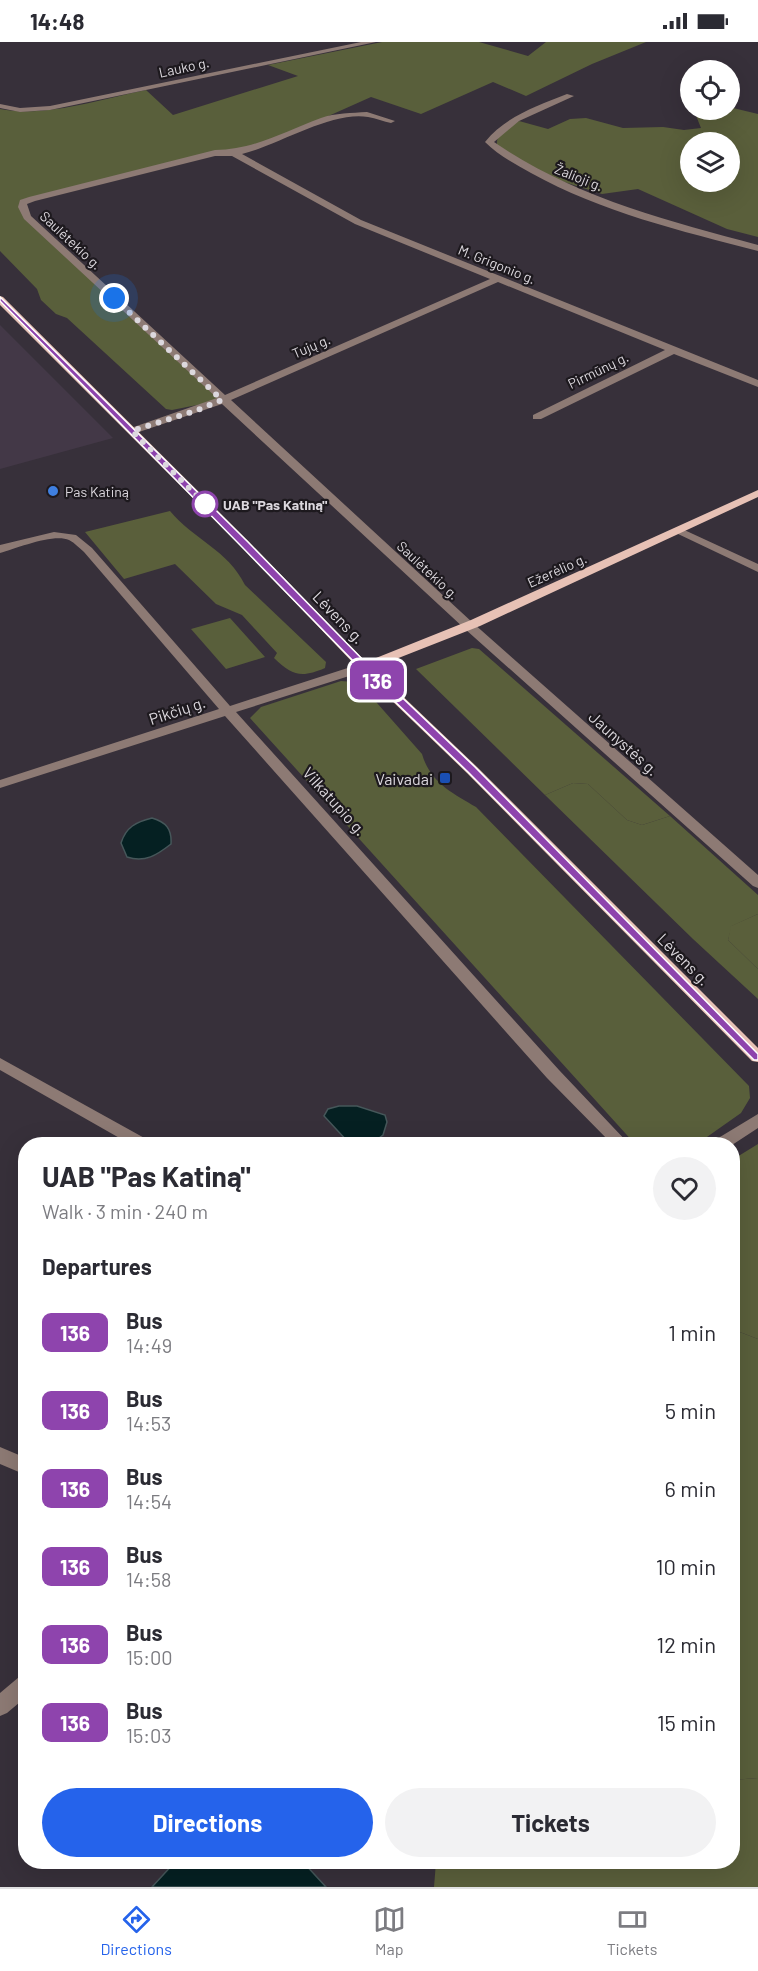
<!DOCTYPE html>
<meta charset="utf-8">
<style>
body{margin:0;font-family:Barlow,sans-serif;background:#f2f2f3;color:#2b2b33;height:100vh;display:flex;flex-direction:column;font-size:22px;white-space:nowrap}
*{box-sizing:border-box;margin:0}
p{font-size:20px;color:#7c7c81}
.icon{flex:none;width:33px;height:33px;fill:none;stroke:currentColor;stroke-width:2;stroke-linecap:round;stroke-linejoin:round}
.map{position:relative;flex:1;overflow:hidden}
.sheet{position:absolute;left:18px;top:1095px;width:722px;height:732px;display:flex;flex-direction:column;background:#fff;border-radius:24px;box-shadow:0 6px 24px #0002}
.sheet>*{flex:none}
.badge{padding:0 12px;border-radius:9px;font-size:21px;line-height:39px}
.buttons{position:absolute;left:680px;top:18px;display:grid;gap:12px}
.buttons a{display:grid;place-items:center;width:60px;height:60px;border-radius:50%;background:#fff;box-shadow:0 6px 24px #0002;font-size:30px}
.you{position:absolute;width:30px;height:30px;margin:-15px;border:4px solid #fff;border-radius:50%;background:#1a73e8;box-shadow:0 0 0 9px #1a73e833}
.map>.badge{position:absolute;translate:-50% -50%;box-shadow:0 0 0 3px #fff}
h2{padding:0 24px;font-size:22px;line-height:54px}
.round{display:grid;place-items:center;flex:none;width:63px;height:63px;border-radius:32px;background:#f2f2f3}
.summary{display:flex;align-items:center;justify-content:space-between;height:102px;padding:0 24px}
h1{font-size:28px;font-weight:700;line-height:45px}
.action{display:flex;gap:12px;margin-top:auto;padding:12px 24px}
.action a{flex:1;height:69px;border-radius:36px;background:#2563eb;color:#fff;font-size:24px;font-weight:700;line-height:69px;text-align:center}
.action a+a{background:#f2f2f3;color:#2b2b33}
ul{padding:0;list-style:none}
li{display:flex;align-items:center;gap:18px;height:78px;padding:0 24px}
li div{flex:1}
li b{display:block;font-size:22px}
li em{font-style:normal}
li .badge{min-width:66px;font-weight:700;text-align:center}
.status{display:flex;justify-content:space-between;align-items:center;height:42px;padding:0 30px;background:#fff;direction:ltr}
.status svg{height:16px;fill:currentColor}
.tabs{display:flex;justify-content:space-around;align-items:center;height:84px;border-top:2px solid #e1e1e2;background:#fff;font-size:16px;color:#7c7c81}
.tabs a{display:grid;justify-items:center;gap:3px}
.tabs .current{color:#2563eb}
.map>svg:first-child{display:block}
</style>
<div class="status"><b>14:48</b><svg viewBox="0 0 49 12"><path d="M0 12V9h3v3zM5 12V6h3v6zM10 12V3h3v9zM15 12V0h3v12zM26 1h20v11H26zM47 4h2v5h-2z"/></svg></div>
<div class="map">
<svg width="758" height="1845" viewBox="0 0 758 1845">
<rect width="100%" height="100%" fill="#37303a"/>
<path fill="#433847" d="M0,283L113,396L0,427Z"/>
<path fill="#595f3b" d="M382,0H479L528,14L546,0H646L592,22L526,54L493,40L421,72L371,55L259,105L215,111L24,160L27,175L222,358L172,368L166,367L67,276L56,272L41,258L37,247L0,209V67C45,76 101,57 146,48L173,73L298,34L268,23Z
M230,576L265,615L226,627L191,587Z
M341,639L354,640L362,644L422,712C430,740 452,751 476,765L749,1044L750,1056L741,1071L697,1102H635L250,676L261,665Z
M573,741L588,742L627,778L642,783L670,774L758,853V872L732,884L728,898L758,927V957L693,897L545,753Z
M732,1287L758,1297V1736L732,1738Z"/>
<path fill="#5a5f3b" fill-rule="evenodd" d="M729,65L758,72V195L727,187L638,147L602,152L561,139L540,131L497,103C496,89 508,85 519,79L548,87L570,77L586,76L623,86L663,85L684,88L701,86L695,71L703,68H729ZM690,100H729V140H690Z
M170,469C193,497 228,508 245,543L326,620L325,626C302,636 292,634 274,616L277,611L242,573L216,562L175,522L124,537L85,490Z
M472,606L479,607L670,774L642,783L627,778L588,742L573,741L545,753L416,627Z
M758,872V927L728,898L731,884Z
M758,1102V1297L732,1287V1118Z
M758,1736V1845H434L436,1820H732V1738Z"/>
<path fill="#052022" stroke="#46575a" stroke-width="1.5" d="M152,776C166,780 172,787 171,802C157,813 145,821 127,815L121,801C126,785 136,780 152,776Z
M339,1064H357L385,1073L387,1080L383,1093L371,1102L349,1101L324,1074L328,1067Z
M175,1820H303L326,1845H152Z"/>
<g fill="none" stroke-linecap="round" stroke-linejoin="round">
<path fill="#8d7a74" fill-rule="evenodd" d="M361,0H376L50,68L20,70L0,66V62L20,66L50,64Z
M567,52L574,54L519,79L494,100C574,155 665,178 758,203V209C681,189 601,170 531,131C515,122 498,113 485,100C506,74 537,64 567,52Z
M367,70L395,79L391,81C384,80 376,76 368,75C331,69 279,103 242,112L361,178L758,338V345L674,312L541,377H533V373L665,308L498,240L231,358L473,581L758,833V846L753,844L465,587L222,362L136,391H128V387L217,356L24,177L18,165L20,158L29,155L215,108C254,108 285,89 321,76C335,71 352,71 367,70ZM215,114H232L355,182L490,237L225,353L31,174L27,162L35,159Z
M680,486L758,522V530L676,491V487Z
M54,490L76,493L92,506L230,664L360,622H368L370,625L368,628L236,670L559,1028L629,1102H612L547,1036L225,674L0,746V738L219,667L84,510C79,506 75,501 69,498C54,491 17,506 0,511V503Z
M0,1016L148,1098L150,1102H130L0,1028Z
M758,1072V1086L732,1103L713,1102L715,1098Z
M0,1405L26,1416V1433L0,1422Z
M26,1633V1655L7,1671L0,1674V1651L19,1635Z"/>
<path fill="#e7c1b5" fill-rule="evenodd" d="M0,254L3,255L249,500L366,620L471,578L758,448V455L480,584L373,626L477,725L758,1006V1020L752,1019L467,731L360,628L241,504L0,263Z"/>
</g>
<path fill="#8e44ad" stroke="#fff" stroke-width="1.5" d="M0,255L248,500L368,623L475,725L758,1012V1018H754L468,730L361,627L241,504L0,259Z"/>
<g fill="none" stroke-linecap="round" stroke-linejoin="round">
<path stroke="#dcd8de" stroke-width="6" stroke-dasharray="0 10.8" d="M114,256L222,358L195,369L132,389L205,462"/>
</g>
<circle fill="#3f7fe0" stroke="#1d191e" stroke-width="2" cx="53" cy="449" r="6"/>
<circle fill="#fff" stroke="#8e44ad" stroke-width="3" cx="205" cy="462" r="12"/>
<rect fill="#1a4fb4" stroke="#1d191e" stroke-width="2" x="439" y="730" width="12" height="12" rx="3"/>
<g text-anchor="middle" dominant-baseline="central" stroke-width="4.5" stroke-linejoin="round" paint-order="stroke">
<g font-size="14" fill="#dcd8de" stroke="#1d191e">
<text transform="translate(184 25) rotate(-12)">Lauko g.</text>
<text transform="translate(579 135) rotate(22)">Žalioji g.</text>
<text transform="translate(71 198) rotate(43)">Saulėtekio g.</text>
<text transform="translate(497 222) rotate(22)">M. Grigonio g.</text>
<text transform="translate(311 304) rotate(-23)">Tujų g.</text>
<text transform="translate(598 328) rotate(-26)">Pirmūnų g.</text>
<text transform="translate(428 528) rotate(43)">Saulėtekio g.</text>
<text transform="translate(557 528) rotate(-24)">Ežerėlio g.</text>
</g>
<g font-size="14" fill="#dcd8de" stroke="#1d191e" text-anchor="start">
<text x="65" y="449">Pas Katiną</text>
</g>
<g font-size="14" font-weight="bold" fill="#dcd8de" stroke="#1d191e" text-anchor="start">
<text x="223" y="462">UAB "Pas Katiną"</text>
</g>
<g font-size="16" fill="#dcd8de" stroke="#1d191e">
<text transform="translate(339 575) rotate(46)">Lėvens g.</text>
<text transform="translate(177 668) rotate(-18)">Pikčių g.</text>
<text transform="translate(624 701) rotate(42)">Jaunystės g.</text>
<text transform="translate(335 759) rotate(48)">Vilkatupio g.</text>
<text transform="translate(684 917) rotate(45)">Lėvens g.</text>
</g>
<g font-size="16" fill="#dcd8de" stroke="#1d191e" text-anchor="end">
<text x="433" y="736">Vaivadai</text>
</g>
</g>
</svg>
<div class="buttons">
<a><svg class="icon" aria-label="locate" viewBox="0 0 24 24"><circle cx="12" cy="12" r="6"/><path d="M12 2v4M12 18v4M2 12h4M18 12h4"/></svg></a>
<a><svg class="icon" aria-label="layers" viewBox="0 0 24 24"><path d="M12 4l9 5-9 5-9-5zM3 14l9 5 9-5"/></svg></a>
</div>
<div class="you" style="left:114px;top:256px"></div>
<b class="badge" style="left:377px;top:638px;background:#8e44ad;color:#fff">136</b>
<section class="sheet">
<div class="summary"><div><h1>UAB &quot;Pas Katiną&quot;</h1><p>Walk · 3 min · 240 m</p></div><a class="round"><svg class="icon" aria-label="heart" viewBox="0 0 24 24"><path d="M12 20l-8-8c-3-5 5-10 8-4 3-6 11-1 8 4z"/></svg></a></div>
<h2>Departures</h2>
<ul>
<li><span class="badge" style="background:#8e44ad;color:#fff">136</span><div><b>Bus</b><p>14:49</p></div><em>1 min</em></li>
<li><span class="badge" style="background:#8e44ad;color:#fff">136</span><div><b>Bus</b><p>14:53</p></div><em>5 min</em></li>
<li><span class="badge" style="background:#8e44ad;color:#fff">136</span><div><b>Bus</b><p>14:54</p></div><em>6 min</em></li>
<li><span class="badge" style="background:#8e44ad;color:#fff">136</span><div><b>Bus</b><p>14:58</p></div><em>10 min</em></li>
<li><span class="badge" style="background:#8e44ad;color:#fff">136</span><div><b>Bus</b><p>15:00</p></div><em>12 min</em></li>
<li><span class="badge" style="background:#8e44ad;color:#fff">136</span><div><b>Bus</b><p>15:03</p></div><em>15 min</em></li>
</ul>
<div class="action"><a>Directions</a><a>Tickets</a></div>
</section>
</div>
<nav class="tabs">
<a class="current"><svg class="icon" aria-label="directions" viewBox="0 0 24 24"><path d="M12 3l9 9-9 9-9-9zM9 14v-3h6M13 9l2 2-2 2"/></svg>Directions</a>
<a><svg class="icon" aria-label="map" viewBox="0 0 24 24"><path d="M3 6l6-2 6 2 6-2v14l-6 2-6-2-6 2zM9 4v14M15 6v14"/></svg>Map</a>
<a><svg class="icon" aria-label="tickets" viewBox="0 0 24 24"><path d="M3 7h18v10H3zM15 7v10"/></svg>Tickets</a>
</nav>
